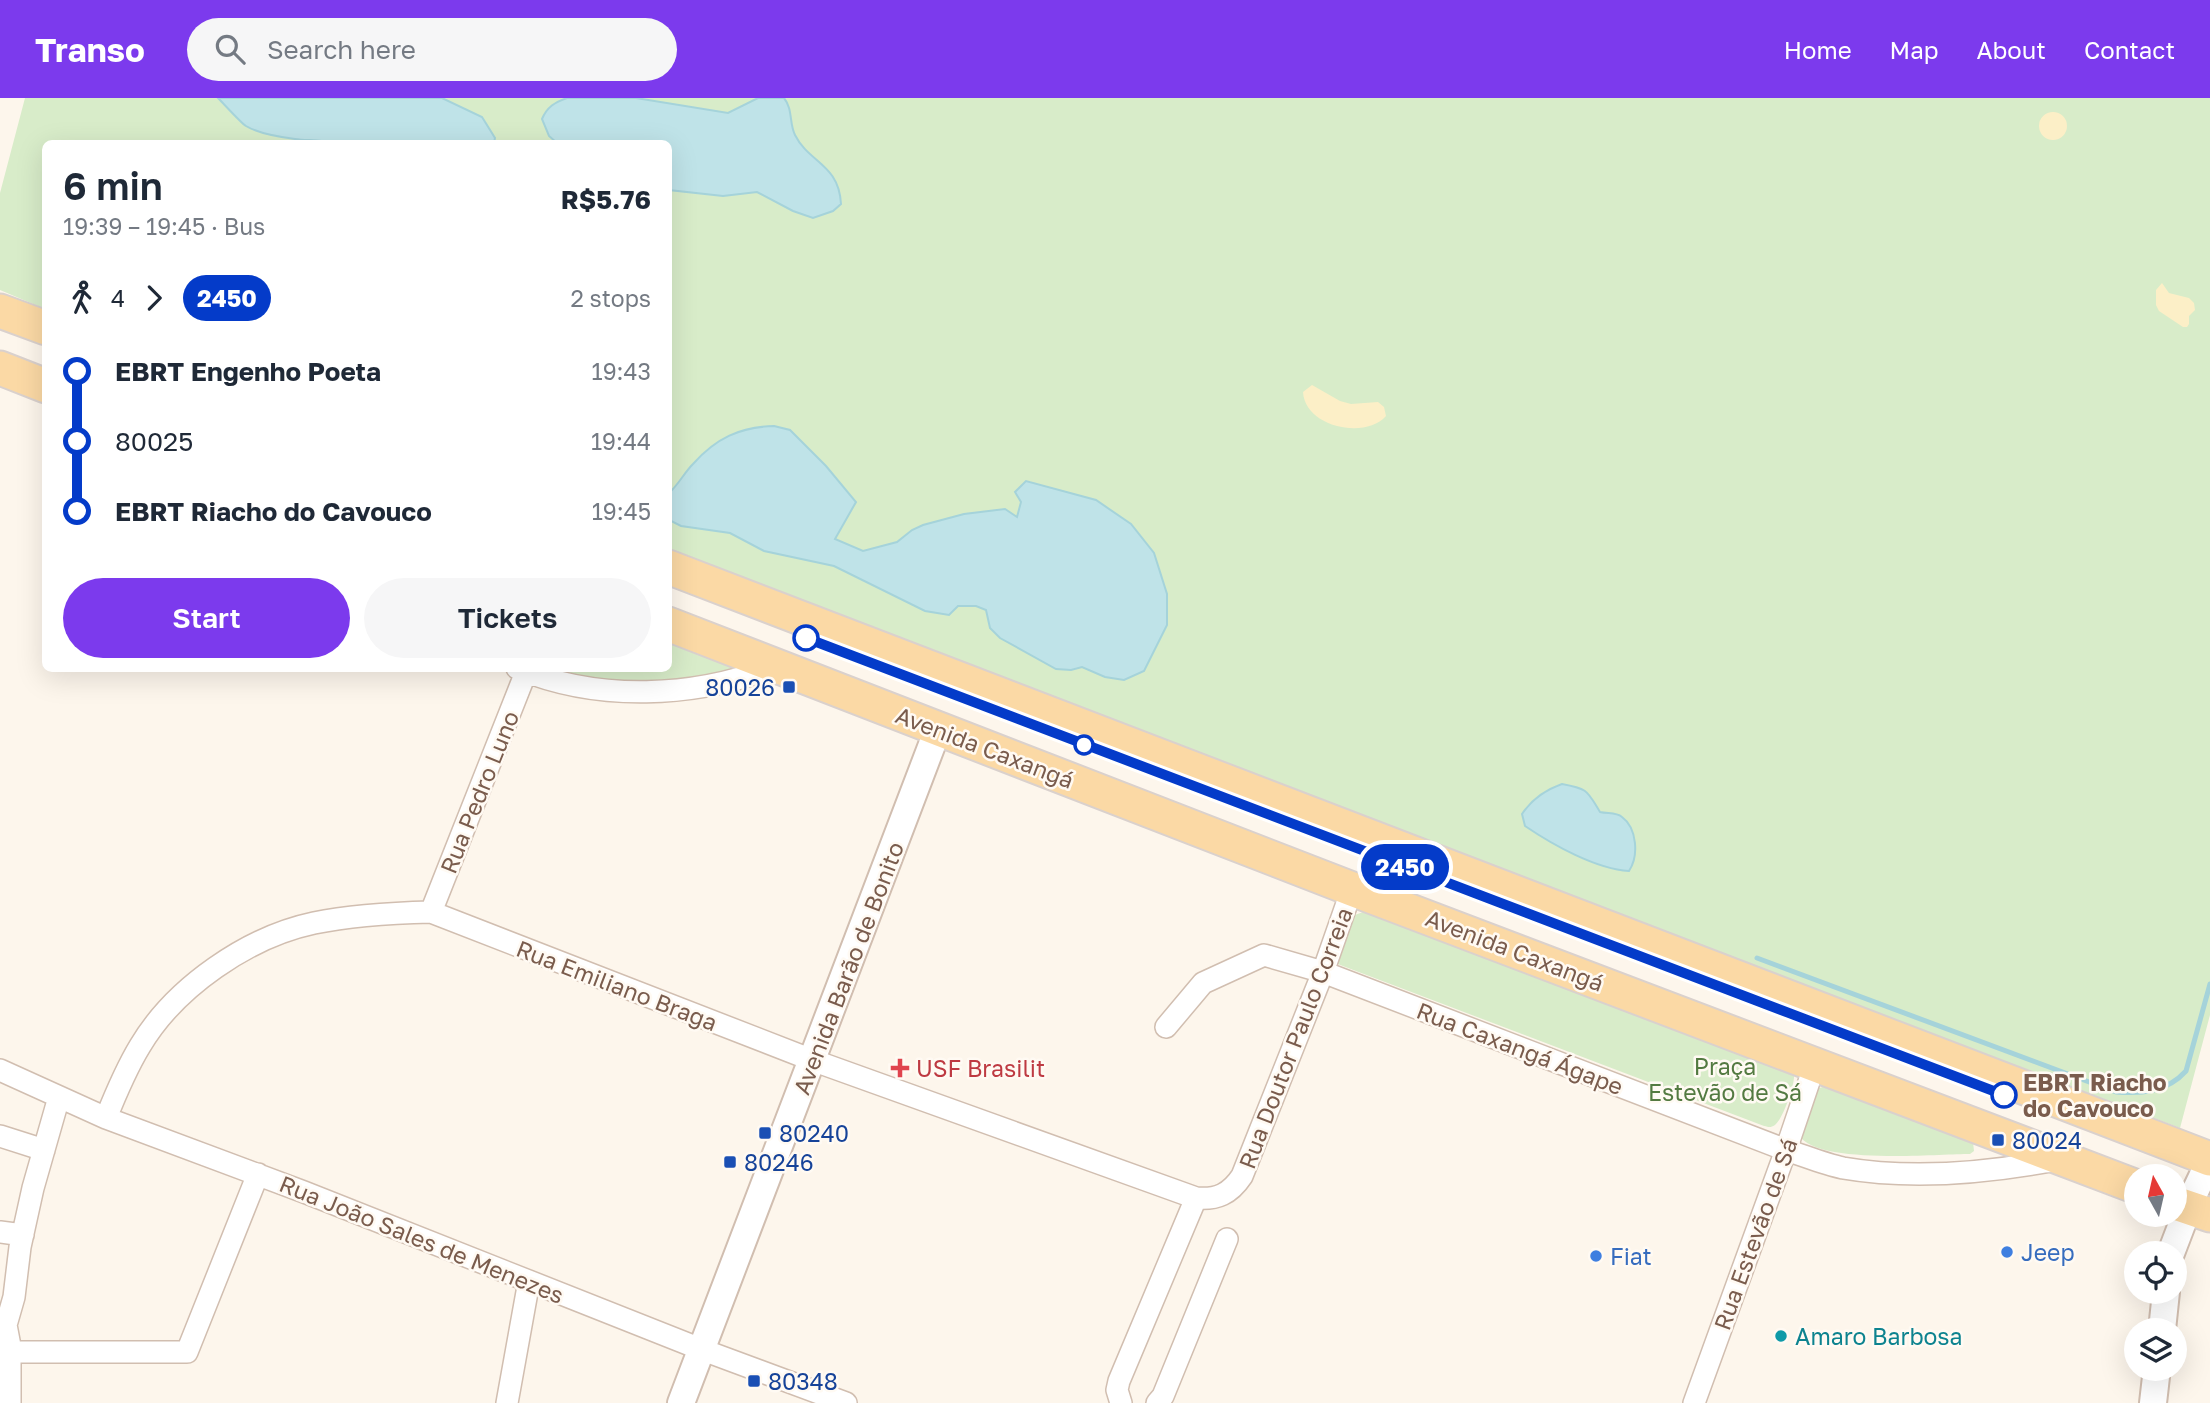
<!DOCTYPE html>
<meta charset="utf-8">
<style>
body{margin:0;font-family:"Golos Text",sans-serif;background:#f6f6f7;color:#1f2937;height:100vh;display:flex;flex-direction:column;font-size:26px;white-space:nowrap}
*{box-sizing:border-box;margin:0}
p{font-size:23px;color:#747a83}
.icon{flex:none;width:38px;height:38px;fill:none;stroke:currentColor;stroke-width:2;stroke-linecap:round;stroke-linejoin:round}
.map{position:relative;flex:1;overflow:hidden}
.panel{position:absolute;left:42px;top:42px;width:630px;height:532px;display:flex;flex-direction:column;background:#fff;border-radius:10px;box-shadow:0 7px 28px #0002}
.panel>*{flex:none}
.badge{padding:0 14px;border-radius:23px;font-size:24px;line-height:46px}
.needle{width:46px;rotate:352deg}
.buttons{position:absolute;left:2124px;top:1066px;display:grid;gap:14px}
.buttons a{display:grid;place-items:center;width:63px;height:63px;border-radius:50%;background:#fff;box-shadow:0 7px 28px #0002;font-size:35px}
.map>.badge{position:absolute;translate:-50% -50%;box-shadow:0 0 0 4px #fff}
.legs{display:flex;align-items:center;gap:10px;height:77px;padding:0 21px;font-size:23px}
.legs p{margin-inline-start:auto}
.overview{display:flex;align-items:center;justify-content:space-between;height:119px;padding:0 21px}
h1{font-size:38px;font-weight:600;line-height:52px}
.primary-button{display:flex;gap:14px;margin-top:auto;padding:14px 21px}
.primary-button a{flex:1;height:80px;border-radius:42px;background:#7c3aed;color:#fff;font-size:28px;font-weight:600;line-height:80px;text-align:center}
.primary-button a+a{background:#f6f6f7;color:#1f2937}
ul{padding:0 21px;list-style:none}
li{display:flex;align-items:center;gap:24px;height:70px;font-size:26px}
li i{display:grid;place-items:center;width:10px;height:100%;margin:0 9px;background:currentColor}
li i::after{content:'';width:18px;height:18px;margin:-9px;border:5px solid;border-radius:50%;background:#fff}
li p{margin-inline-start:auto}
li:first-child i{background:linear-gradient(#0000 50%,currentColor 0)}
li:last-child i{background:linear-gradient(currentColor 50%,#0000 0)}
header{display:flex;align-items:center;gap:42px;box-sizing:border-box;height:98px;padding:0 35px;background:#7c3aed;color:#fff}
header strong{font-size:33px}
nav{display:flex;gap:38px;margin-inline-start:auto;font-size:24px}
.search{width:490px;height:63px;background:#f6f6f7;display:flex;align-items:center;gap:18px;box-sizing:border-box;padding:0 24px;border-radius:38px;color:#747a83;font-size:26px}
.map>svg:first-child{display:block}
</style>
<header>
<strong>Transo</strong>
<div class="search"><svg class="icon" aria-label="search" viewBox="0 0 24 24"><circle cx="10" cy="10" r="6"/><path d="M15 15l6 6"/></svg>Search here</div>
<nav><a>Home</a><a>Map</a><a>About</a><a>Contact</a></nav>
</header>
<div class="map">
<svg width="2210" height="1305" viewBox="0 0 2210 1305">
<rect width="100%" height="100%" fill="#fdf6ec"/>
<path fill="#d8ecc9" d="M25,0H2210V917L2180,1030L1189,651L669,456L668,46H46L45,211L0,192V95Z
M669,544L735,570C702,585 624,587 588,581C574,579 559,574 545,571L668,570Z
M1366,813L1789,973L1794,977C1795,986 1783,1021 1775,1027C1770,1030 1769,1029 1764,1028L1335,865L1352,818Z
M1823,989L1973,1044L1974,1053L1970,1056C1937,1056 1815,1067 1799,1037L1815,991Z"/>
<path fill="#fcefc7" d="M2039 28a14 14 0 1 1 28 0a14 14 0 1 1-28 0Z
M2162,185L2169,195L2189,200L2194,205L2195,212L2189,218V226L2187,229H2183L2159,213L2156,207V192Z
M1312,287L1340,303L1351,306L1378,304L1384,309L1386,318C1365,342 1305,329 1303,294Z"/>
<path fill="#bfe3e8" stroke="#a5d3da" stroke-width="2" d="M218,0H442L482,19L495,40L494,45L334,46C321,41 308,43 295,41C279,39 259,36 246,28C240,24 225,7 218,0Z
M567,0H636L728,15L758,0H784C793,11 789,25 795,37C809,65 839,66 841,106L833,113L813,120L793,113L757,94L723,98L669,92L668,46L557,45L549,38L542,21C547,9 555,4 567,0Z
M774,328L790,332L826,368L856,404L835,441L863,453L897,444L912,432L923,427L964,416L1005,411L1017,419L1021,404L1015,394L1026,383L1096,402L1131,426L1154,455L1167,496V527L1144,573L1124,582L1105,579L1082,569L1071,572L1056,571L1000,540L990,530L986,512L976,508H958L949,517L925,513L834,468L764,453L730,435L681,428L669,422V395C679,386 684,375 693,366C716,340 740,329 774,328Z
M1562,686C1589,691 1587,693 1600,714C1608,716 1616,714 1622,719C1637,730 1639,758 1629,773C1596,771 1553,747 1525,728L1522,716C1532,701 1545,692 1562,686Z"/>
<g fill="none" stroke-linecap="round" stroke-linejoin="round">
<path stroke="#a5d3da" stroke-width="5" d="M1757,860L2116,994C2142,996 2167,994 2186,973L2210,886"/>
<g stroke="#d1beb0" stroke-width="24">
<path id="minor" d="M517,570C598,604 695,600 776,568
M431,814L526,574
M1166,929L1203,885L1264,857L1323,874L1786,1052C1805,1058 1824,1066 1843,1070C1913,1082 1987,1075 2056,1062
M0,972L106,1020L304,1094L703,1252L846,1305
M106,1020C116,995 126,971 140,948C175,889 248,839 314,825C353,817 392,815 431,814L812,962L1196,1100C1217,1102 1230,1096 1242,1078L1323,874L1352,791
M0,1038L44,1052
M0,1134L23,1137
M10,1254H187L258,1076
M10,1305V1248L6,1227L14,1199L20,1149L33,1090L59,999
M507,1305L529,1183
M1121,1305L1117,1292L1119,1283L1196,1100
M1157,1305L1163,1298L1227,1141
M1694,1305L1786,1052L1815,966"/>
</g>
<g stroke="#d1beb0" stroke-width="30">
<path id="tertiary" d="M2171,1155L2192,1100L2210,1062
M2162,1232L2166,1194
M681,1305L938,631
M2153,1305L2157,1270"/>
</g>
<g stroke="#dad1cd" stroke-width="37">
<path id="primary" d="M0,213L46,230
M0,270L46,288
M668,469L2210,1061
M668,526L1352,791L2137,1089
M2175,1105L2210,1117"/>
</g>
<use href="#minor" stroke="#fff" stroke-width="21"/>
<use href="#tertiary" stroke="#fff" stroke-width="26"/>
<use href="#primary" stroke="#fbd9a5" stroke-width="33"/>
</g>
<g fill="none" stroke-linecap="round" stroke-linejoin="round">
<g stroke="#fff" stroke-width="16">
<path id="line-1" d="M806,540L2004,997"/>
</g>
<use href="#line-1" stroke="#043bc9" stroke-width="10"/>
</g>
<g fill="#fff" stroke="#043bc9" stroke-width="3.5">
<circle cx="806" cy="540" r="12"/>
<circle cx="1084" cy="647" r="9"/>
<circle cx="2004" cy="997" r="12"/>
</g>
<g fill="#1a4fb4" stroke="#fffaf3" stroke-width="2.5">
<rect x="782" y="582" width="14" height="14" rx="3.5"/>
<rect x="758" y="1028" width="14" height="14" rx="3.5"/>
<rect x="1991" y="1035" width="14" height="14" rx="3.5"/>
<rect x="723" y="1057" width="14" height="14" rx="3.5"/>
<rect x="747" y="1276" width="14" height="14" rx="3.5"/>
</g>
<path fill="#e0444e" stroke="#fffaf3" stroke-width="2.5" d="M896.5 959.5h7v7h7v7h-7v7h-7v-7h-7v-7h7z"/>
<g fill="#3f7fe0" stroke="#fffaf3" stroke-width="2.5">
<circle cx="2007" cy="1154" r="7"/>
<circle cx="1596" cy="1158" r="7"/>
</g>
<circle fill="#0f9aa8" stroke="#fffaf3" stroke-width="2.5" cx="1781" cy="1238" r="7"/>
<g text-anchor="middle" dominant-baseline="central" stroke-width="5" stroke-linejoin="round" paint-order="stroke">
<g font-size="23" fill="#164399" stroke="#fffaf3" text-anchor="start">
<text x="775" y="589" text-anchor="end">80026</text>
<text x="779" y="1035">80240</text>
<text x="2012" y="1042">80024</text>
<text x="744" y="1064">80246</text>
<text x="768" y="1283">80348</text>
</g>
<g font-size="23" fill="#7a5c4d" stroke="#fffaf3">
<text transform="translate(985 649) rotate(21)">Avenida Caxangá</text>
<text transform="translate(479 694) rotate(-68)">Rua Pedro Luno</text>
<text transform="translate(1515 852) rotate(21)">Avenida Caxangá</text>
<text transform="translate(848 870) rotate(-69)">Avenida Barão de Bonito</text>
<text transform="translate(617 887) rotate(21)">Rua Emiliano Braga</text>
<text transform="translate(1295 940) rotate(-69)">Rua Doutor Paulo Correia</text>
<text transform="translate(1520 950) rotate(21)">Rua Caxangá Ágape</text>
<text transform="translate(1755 1136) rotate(-70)">Rua Estevão de Sá</text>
<text transform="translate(422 1141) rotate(22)">Rua João Sales de Menezes</text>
</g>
<g font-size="23" fill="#537a41" stroke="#fffaf3">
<text x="1725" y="968">Praça<tspan x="1725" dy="26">Estevão de Sá</tspan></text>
</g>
<g font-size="23" fill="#be3a42" stroke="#fffaf3" text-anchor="start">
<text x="916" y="970">USF Brasilit</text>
</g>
<g font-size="23" font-weight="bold" fill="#7a5c4d" stroke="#fffaf3" text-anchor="start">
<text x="2023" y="984">EBRT Riacho<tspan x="2023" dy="26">do Cavouco</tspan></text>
</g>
<g font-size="23" fill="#366cbe" stroke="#fffaf3" text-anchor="start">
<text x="2021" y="1154">Jeep</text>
<text x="1610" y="1158">Fiat</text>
</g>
<g font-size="23" fill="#0d838f" stroke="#fffaf3" text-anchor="start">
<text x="1795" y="1238">Amaro Barbosa</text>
</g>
</g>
</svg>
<div class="buttons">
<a><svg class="needle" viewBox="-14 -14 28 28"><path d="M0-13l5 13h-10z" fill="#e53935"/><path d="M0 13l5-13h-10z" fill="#747a83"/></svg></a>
<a><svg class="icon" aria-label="locate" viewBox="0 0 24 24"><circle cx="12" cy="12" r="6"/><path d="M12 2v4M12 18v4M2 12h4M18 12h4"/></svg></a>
<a><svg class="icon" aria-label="layers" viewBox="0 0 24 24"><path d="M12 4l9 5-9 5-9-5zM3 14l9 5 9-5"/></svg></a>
</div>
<b class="badge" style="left:1405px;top:769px;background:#043bc9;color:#fff">2450</b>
<section class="panel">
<div class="overview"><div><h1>6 min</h1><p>19:39 – 19:45 · Bus</p></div><b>R$5.76</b></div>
<div class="legs"><svg class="icon" aria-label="walk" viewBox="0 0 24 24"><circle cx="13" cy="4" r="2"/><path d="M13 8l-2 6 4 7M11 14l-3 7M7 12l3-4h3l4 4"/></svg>4<svg class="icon" aria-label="forward" viewBox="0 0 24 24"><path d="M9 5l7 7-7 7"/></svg><b class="badge" style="background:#043bc9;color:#fff">2450</b><p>2 stops</p></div>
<ul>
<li><i style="color:#043bc9"></i><b>EBRT Engenho Poeta</b><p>19:43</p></li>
<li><i style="color:#043bc9"></i><span>80025</span><p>19:44</p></li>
<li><i style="color:#043bc9"></i><b>EBRT Riacho do Cavouco</b><p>19:45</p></li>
</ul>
<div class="primary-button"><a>Start</a><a>Tickets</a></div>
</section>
</div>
